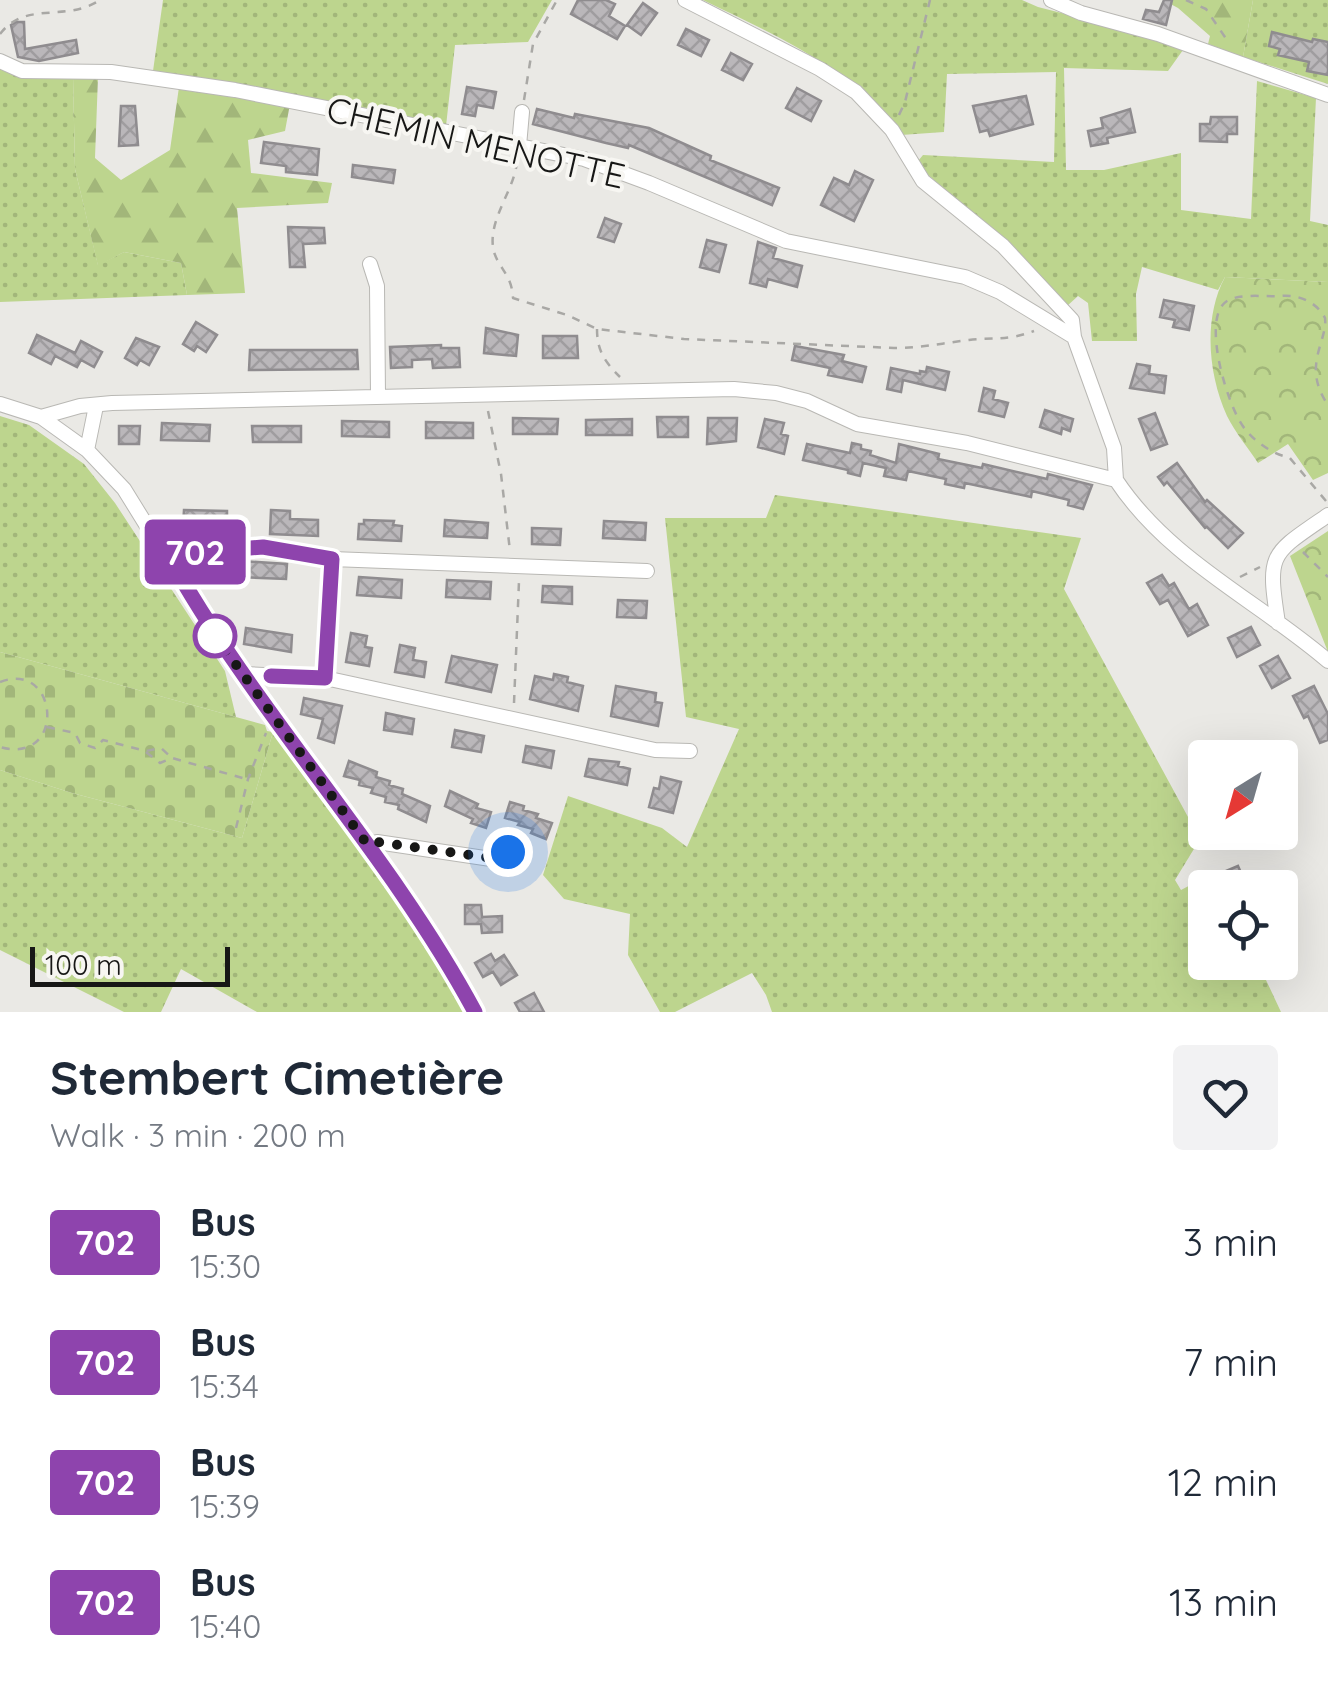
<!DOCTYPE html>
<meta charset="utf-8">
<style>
body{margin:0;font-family:Quicksand,sans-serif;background:#f2f2f3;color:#1f2937;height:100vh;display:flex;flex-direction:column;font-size:38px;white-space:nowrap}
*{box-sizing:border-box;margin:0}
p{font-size:32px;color:#747a83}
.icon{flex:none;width:55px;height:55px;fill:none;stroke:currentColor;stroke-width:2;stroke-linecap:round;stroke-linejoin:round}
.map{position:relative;height:1012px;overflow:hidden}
.drawer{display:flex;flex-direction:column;background:#fff;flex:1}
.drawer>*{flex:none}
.badge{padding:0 20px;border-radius:8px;font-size:35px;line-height:65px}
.needle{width:65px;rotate:217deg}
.fabs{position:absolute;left:1188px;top:740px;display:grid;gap:20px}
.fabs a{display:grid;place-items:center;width:110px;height:110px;border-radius:10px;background:#fff;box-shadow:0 10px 40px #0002;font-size:50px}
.scale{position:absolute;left:30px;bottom:25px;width:200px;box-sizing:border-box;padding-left:10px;border:5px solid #171716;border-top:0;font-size:28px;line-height:35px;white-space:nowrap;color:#171716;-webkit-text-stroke:8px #f7f6f2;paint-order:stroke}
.you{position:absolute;width:50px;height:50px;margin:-25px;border:8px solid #fff;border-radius:50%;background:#1a73e8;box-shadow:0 0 0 15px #1a73e833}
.map>.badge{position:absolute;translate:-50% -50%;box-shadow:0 0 0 5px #fff}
.round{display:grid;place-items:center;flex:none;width:105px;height:105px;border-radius:10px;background:#f2f2f3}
.summary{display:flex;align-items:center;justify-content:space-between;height:170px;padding:0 50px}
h1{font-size:48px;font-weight:700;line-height:75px}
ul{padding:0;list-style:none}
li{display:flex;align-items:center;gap:30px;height:120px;padding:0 50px}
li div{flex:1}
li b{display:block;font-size:38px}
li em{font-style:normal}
li .badge{min-width:110px;font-weight:700;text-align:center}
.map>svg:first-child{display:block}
</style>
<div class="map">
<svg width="1328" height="1012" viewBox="0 0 1328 1012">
<defs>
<pattern id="grass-dots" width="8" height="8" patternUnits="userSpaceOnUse" patternTransform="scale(2.5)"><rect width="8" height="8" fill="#bdd58e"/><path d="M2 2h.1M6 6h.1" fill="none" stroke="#a2b67a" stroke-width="1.8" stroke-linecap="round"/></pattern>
<pattern id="forest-firs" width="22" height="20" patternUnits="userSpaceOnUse" patternTransform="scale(2.5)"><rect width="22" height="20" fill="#bdd58e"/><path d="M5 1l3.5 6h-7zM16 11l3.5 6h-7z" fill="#a2b67a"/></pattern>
<pattern id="cemetery-stones" width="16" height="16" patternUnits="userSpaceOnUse" patternTransform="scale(2.5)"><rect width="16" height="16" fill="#bdd58e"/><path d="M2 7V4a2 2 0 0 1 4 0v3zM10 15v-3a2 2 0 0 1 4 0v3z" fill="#a2b67a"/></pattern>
<pattern id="park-crowns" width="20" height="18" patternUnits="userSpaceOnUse" patternTransform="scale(2.5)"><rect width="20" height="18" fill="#bdd58e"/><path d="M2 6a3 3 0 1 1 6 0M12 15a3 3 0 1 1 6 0" fill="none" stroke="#a2b67a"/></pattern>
<pattern id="building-cross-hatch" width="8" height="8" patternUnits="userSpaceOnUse" patternTransform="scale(2.5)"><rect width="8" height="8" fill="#bab7ba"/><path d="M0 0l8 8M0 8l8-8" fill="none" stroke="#9f9d9f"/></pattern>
</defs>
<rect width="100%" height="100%" fill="#eae9e5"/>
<path fill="url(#grass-dots)" d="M163,0H552L528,42L455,45L446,126L153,71Z
M703,0H1022L1038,7L1163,39L1183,50L1168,71L1064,68L1066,170H1104L1181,153V210L1251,219L1257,81L1316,98L1310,221L1328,225V282L1225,277L1218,290L1142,267L1136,294L1137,341H1092L1088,303L1078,296L1066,307L1009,248L925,172L918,161L923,155L1054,162L1056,72L947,74L944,132L901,135C846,65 781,38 703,0Z
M1253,0H1328V84L1243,57Z
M0,66L26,78L73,75L75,169L98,265L124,252L181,263L187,295L0,302Z
M0,416L29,425L84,464L115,503L225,671L236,717L0,652Z
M775,495L1081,538L1064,589L1200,839L1175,880L1181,890L1200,880L1205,893V962L1258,963L1281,1012H772L766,995L752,973L675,1012H660L628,955L630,914L564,899L543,875L568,796L662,828L687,847L739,729L686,717L665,518H766Z
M273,732L385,880L467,1012H257L181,969L161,1012H124L0,950V770L72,793L242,838Z"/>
<path fill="url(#forest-firs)" d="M1163,0H1253L1243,57L1208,44L1210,36L1178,8Z
M73,76L98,77L95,158L121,180L170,150L179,87L290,104L285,131L248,140L251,173L332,183L328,203L237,208L245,293L187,295L181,263L124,252L98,266L75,169Z"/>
<path fill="url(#cemetery-stones)" d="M0,652L265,725L267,731L273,732L242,838L72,793L0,770Z"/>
<path fill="url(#park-crowns)" d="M1225,277L1328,282V473L1313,480L1288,444L1258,463C1248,448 1235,432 1227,416C1208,374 1203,318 1225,277Z
M1328,531V652L1290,556Z"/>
<path fill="url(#building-cross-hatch)" stroke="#8f8c8f" stroke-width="2.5" d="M578,0H606L615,4L609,16L625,26L617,39L571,14Z
M1164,0H1172L1166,25L1143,19L1146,10L1159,12Z
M643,3L657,13L641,35L627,25Z
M16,22H24L25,49L76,40L78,53L39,61L18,57L11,25Z
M686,29L709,40L701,56L678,45Z
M1272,32L1312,42L1313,39L1328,42V75L1307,71L1309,62L1278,55L1280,49L1269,46Z
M731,53L752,64L743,80L722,70Z
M467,87L496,92L493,108L477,105L475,116L462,114Z
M797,88L821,101L811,121L786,108Z
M1026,96L1033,124L990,136L988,130L980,132L973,106Z
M121,106H135L138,145L119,146Z
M537,109L574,118L575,114L649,128L711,156L710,160L779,188L772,205L629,145L628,148L606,143L533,124Z
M1130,109L1135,132L1107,138L1108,143L1091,146L1088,131L1103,128L1101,118Z
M1211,117H1237V134H1227V142L1200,141V124H1210Z
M264,142L319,149L317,175L286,172V166L261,163Z
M353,165L395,170L393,183L352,177Z
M855,171L873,180L854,221L821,205L834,178L849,185Z
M605,218L621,224L614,242L598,237Z
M288,227L324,228L325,243L303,244L305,267H290Z
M707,240L726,245L719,272L700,267Z
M758,242L776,248L773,258L802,266L797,287L768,279L766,287L750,283Z
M1164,300L1194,306L1189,330L1173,327L1175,320L1160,317Z
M196,322L217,335L206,352L197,346L194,351L183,344Z
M486,328L518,335L516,356L484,353Z
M37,335L75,353L81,341L102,352L94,367L81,360L77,367L55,356L51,364L29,353Z
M543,336H577L578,358H543Z
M136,338L159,347L149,365L140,360L137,365L125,358Z
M441,345V348H459L460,367L433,368L432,359L412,360V367L391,368L390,347Z
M795,346L844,355L842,361L866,367L862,382L828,375L830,368L792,360Z
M250,350H357L358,369L249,370Z
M1137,364L1150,366L1149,374L1166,376L1164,393L1130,388Z
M927,367L949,372L945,390L903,380L901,392L887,389L891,368L920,374V371L926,372Z
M984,388L995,391L993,399L1008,403L1004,417L979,411Z
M1045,410L1073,419L1070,431L1062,428L1061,434L1040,427Z
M1155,413L1167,444L1151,450L1139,419Z
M657,417H688V437H658Z
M513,418L558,419L557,434H513Z
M708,418H737L736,441L707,444Z
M632,419V435H586V420Z
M765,419L784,423L781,434L788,436L784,454L758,447Z
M342,421L389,422V437L342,436Z
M426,422L473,423V438H426Z
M162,423L210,425L209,441L161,440Z
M119,426H140L139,444H119Z
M252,426H301V442H253Z
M852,443L861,445V449L871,451L870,455L896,463L899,444L939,454L938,459L982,468L983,464L1047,479L1048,474L1092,485L1083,509L1068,505L1069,500L1032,491L1031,497L965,483L964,488L945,484L946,479L908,471L906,480L884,476L886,468L863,463L860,476L848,473V470L803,460L807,444L850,453Z
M1177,463L1205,502L1207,500L1243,533L1228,548L1207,527L1205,528L1167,482L1164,485L1158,477Z
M184,510L227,511V527L183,526Z
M271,510L290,511V519L318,520V536L270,534Z
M364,520L394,521L393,525L402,526L401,541L358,539L359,524H364Z
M445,520L488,523L487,538L444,536Z
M604,521L646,523L645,540L603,538Z
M532,528L561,529L560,545L532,544Z
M241,561L287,564L286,579L239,577Z
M1162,575L1169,586L1174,583L1189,609L1197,604L1208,625L1188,636L1168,600L1160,604L1147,583Z
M359,577L402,580L401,598L357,595Z
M447,580L491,582L490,599L446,597Z
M543,586L572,587V604L542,602Z
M618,600L647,601L646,618L617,617Z
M1251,627L1260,645L1237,657L1228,638Z
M246,628L292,635L291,652L244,644Z
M351,633L367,636L365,647L372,648L369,666L346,662Z
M400,645L415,648L413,660L426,662L424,677L395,672Z
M452,656L497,665L491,692L446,682Z
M1278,656L1290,678L1272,688L1260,666Z
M554,674L568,677L567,682L583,686L578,711L530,699L535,676L553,680Z
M616,686L656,693L655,702L662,703L658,726L611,716Z
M1314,686L1328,714V740L1320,743L1308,716L1304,718L1293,696Z
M304,698L342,706L334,743L318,738L323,719L301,714Z
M386,713L414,719L412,734L384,730Z
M455,730L484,736L481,752L452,747Z
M526,746L554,751L551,768L523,762Z
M589,759L619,762L618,766L630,769L627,785L585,776Z
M349,761L377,772L376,777L390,781L389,785L403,789L402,794L430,806L426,822L398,809L399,805L385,802L386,797L371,793L373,788L359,785L360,780L344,776Z
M661,777L681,782L673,813L649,807L654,788L659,789Z
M450,791L478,804L476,808L491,812L486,828L471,823L473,819L445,806Z
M510,802L524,806L523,810L538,814L536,818L552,823L546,839L531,833L533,829L518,825L520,822L505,818Z
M1238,866L1245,882L1240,884L1241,888H1217L1212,877Z
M465,905H481L482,917L502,916V932L482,933L481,924H465Z
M491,954L495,961L504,955L517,975L501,985L493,972L483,977L475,963Z
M534,993L544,1012H520L515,1003Z"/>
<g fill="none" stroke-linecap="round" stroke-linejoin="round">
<g stroke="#b9b8b4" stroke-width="16">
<path id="minor" d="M685,0L820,69L856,92L892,130L923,181L1003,246L1072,320L1074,337L1114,448L1116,480
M1051,0L1081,13L1158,34L1328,95
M0,61L22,71L111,72L235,90L584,159L649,183L786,241L965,277L1000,292L1074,337
M519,146L522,112
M370,264L377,286L378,396
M0,404L41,417L87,450L124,489L215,636L441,948L475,1012
M41,417L80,406L112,403L734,389L776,393L807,401L857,424L967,443L1116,480
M87,450L96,406
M1116,480C1169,560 1257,600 1328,661
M168,555L263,547L332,559L647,571
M1278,623C1267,552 1270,555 1328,515
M244,674L325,678L655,750L690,751
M325,678L332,559
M367,844L377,842L491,859L508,853"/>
</g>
<path stroke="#a9a8a5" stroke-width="2.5" stroke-dasharray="8 8" stroke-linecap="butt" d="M1186,0L1206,9L1229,43
M0,34C26,0 65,23 100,0
M524,100L533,44L557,0
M899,115L905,102L930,0
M517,161C515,189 489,218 493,247C496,267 512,273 513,298L567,315L597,329L684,339L894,348C920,348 944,343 969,340C996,337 1007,341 1034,331
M597,329C597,351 605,362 620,377
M488,411L501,474L510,551
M1326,501L1289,457C1275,456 1254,441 1245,429C1228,409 1200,317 1227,301C1240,293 1265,297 1280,296C1297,294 1316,301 1325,318C1328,341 1301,366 1328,405
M1303,552L1328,577
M1240,577L1260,567
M0,682C59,659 67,766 0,747
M514,703L519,581
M47,727L75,733L80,743L95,748L103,740L146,751L161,748L172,758
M146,752L160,763L172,758L246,779
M236,828L248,779L266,733"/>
<use href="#minor" stroke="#fff" stroke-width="14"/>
</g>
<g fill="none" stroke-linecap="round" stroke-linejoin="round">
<g stroke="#fff" stroke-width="22">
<path id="line" d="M271,676L325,678L332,559L263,547L168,555C257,716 388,850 475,1012"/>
</g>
<use href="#line" stroke="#8e44ad" stroke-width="15"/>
<path stroke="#171716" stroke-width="10" stroke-dasharray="0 18" d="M215,636L367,844L377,842L491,858L508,852"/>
</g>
<circle fill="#fff" stroke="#8e44ad" stroke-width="5" cx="215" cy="636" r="20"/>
<g text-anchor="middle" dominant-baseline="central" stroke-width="8" stroke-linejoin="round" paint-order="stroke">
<g font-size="35" fill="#171716" stroke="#f7f6f2">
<text transform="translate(476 142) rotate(13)">CHEMIN MENOTTE</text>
</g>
</g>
</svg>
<div class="fabs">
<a><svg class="needle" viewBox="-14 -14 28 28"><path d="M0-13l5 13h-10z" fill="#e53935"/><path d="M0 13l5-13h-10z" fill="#747a83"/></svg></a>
<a><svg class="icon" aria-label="locate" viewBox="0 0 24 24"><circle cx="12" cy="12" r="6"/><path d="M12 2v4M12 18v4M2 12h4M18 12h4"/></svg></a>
</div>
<div class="scale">100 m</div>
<div class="you" style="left:508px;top:852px"></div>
<b class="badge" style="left:195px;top:552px;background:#8e44ad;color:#fff">702</b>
</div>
<section class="drawer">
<div class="summary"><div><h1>Stembert Cimetière</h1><p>Walk · 3 min · 200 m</p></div><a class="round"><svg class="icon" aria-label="heart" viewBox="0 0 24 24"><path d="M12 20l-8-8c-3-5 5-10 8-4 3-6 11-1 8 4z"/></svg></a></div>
<ul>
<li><span class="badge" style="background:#8e44ad;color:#fff">702</span><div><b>Bus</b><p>15:30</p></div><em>3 min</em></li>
<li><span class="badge" style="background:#8e44ad;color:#fff">702</span><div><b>Bus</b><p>15:34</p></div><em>7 min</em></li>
<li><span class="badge" style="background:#8e44ad;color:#fff">702</span><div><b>Bus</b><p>15:39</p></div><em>12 min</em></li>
<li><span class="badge" style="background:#8e44ad;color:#fff">702</span><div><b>Bus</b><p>15:40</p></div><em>13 min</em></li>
</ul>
</section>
